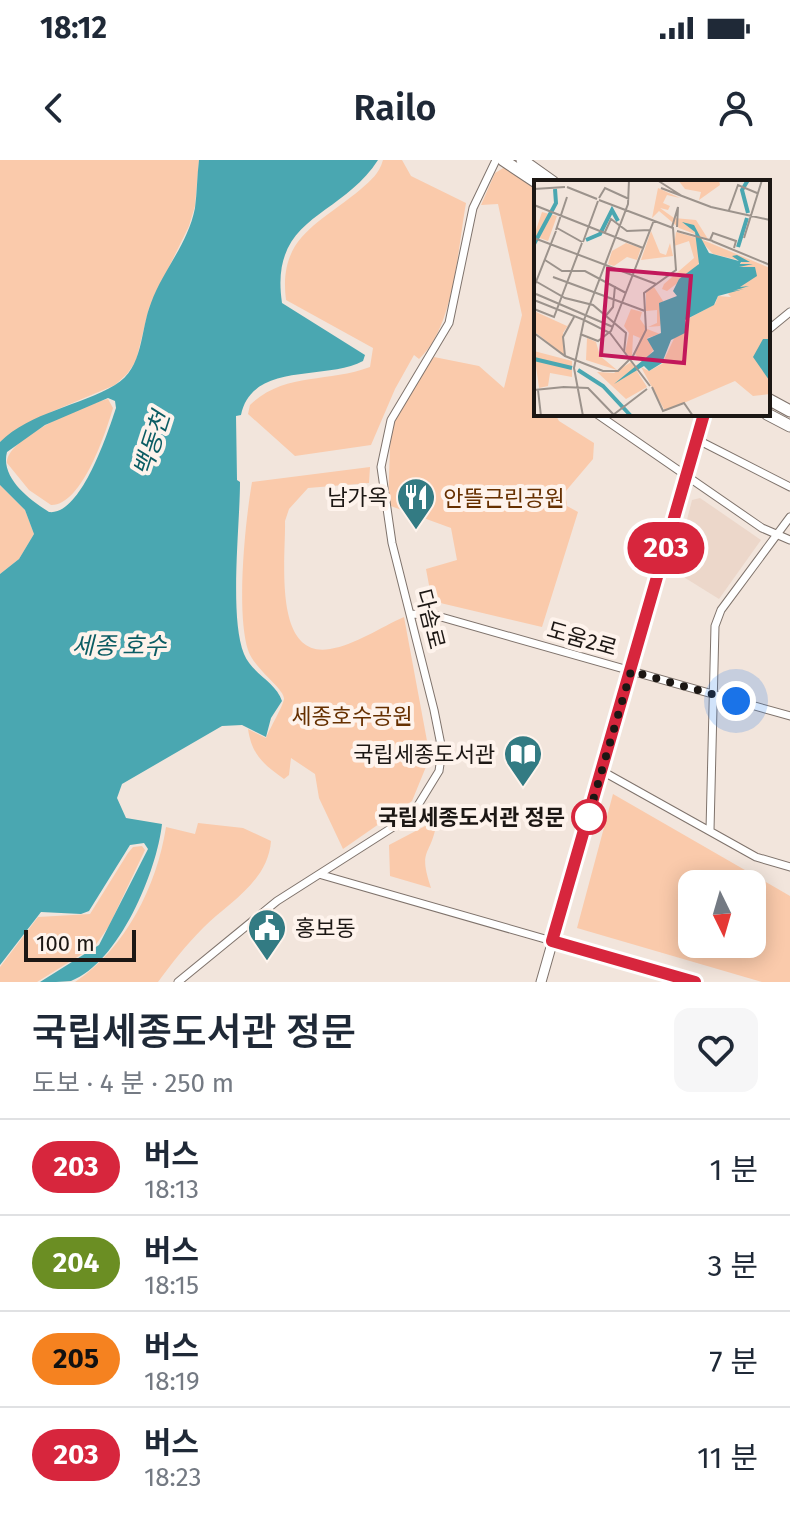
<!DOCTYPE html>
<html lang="ko">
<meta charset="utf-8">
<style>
body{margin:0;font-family:"Fira Sans","Noto Sans KR",sans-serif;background:#f6f6f7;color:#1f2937;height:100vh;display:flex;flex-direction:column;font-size:30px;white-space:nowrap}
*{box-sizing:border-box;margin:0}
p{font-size:26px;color:#747a83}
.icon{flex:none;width:44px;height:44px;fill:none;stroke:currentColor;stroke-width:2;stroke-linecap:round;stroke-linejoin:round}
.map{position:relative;height:822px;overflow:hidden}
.panel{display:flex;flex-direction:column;background:#fff;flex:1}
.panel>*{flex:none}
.badge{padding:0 16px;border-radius:26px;font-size:28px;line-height:52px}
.needle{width:52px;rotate:175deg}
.tools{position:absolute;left:678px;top:710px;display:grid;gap:16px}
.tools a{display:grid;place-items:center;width:88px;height:88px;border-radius:16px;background:#fff;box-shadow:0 4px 20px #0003;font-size:40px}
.scale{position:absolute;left:24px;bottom:20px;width:112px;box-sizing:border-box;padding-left:8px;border:4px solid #1c1714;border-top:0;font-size:22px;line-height:28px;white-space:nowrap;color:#1c1714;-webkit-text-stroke:6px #fef3ec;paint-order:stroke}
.you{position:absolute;width:40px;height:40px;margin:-20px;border:6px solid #fff;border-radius:50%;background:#1a73e8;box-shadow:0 0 0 12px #1a73e833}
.map>.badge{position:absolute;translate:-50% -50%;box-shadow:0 0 0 4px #fff}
.round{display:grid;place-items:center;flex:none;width:84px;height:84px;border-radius:16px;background:#f6f6f7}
.headline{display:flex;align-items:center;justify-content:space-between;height:136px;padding:0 32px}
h1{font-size:38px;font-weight:600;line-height:60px}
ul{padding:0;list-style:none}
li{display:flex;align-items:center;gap:24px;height:96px;padding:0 32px;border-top:2px solid #e0e1e3}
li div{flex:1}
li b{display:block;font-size:30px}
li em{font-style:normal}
li .badge{min-width:88px;font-weight:700;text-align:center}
.status{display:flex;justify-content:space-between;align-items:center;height:56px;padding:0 40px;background:#fff;direction:ltr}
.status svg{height:22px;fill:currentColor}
header{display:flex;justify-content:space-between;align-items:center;height:104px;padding:0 32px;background:#fff;font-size:36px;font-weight:600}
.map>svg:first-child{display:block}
</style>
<div class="status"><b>18:12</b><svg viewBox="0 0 49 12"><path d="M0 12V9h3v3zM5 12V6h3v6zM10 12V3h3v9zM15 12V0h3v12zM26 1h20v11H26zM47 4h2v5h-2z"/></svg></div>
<header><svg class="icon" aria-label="back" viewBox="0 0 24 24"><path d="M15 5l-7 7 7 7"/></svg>Railo<svg class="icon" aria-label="person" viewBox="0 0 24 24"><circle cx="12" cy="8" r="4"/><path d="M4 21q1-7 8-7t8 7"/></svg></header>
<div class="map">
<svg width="790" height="822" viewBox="0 0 790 822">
<rect width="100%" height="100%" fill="#f2e5dc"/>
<path fill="#ecd7ca" d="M700,338L761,380L719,439L674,411L692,340Z"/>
<path fill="#facaab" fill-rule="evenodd" d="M0,0H199L195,46L189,66L149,148L136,201L127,214L115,225L51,252L0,282Z
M383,0H402L411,16L466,43C458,87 454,168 419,199L414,195L395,229L371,285L295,296L248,254L250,245C284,212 328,223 370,207L373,188L286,140C278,77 318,65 361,29C371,20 379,14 383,0Z
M505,7L536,30V254H555L559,261L594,283L593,299L565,332L567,346L578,352L542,467L432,441L426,409L457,400L451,368L388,345L391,260L434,197L479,206L504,228L522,155L498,44L481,45L495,13Z
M108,239L113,248C106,272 82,346 51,345L29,330L7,303C6,278 86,244 108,239Z
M370,307L369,323L308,328L289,349L285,361C286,396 272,499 330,489C355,485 381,467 404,457L430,597L412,641L343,689L319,638L315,614L291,598L289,615L284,619C263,604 252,595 248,569L266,578C270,568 283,546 284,539C285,529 254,509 248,490C236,452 245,363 252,322Z
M0,325L25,350L34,374L19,399L0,414Z
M613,634L790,736V822H762L577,768ZM692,724H752V784H692Z
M198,663L243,668L271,681C268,722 228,743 203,768C186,785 172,803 158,822H75C125,789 157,726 166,667L195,674Z
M429,664L436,666C430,697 418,689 431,728L390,716L389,685Z
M142,686L145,690L109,766L95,786L37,822H0V807L38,757L90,754L128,693L133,687Z"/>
<path fill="#4aa7b1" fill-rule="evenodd" d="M199,0H378C340,59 269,55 282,143L365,195L363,201C326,221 252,201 241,255L236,256L237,320L240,322C240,365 229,457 244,494C252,514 276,522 282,541L271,558L266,577L242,565L222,566L122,624L117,638L126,658L162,664C157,711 119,803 71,821C62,822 50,822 40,822L99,785L148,689L144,683L130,685L89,751L81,754L41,752L0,805V414L19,399L34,374L25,350L0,325V282C30,252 80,246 115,225C144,208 140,170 151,143C163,110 188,84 195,48C197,33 197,16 199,0ZM108,238L115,241L116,248C108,272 81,356 49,352C30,340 0,318 7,292L45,265Z"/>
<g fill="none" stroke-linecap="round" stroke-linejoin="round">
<g stroke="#7f736c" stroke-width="9">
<path id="minor" d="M768,170L790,152
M597,254L762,368L790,380
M696,279L790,327
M410,454L434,455L790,556
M602,611L756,697L790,707
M710,670L715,466L721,450L790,357
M322,715L552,781
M178,822L277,741L412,655L439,611L442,590L434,550L392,383L381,307L391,260L449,163L473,48L496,0"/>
</g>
<g stroke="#7f736c" stroke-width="11">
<path id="tertiary" d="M552,781L695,822
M541,822L704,254"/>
</g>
<g stroke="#7f736c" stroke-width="13">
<path id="primary" d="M503,0L536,22
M522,0L553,22
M768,239L790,251
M767,254L790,266"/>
</g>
<use href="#minor" stroke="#fff" stroke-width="7"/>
<use href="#tertiary" stroke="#fff" stroke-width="9"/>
<use href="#primary" stroke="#fff" stroke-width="11"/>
</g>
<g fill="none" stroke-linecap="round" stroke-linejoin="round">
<g stroke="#fff" stroke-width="18">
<path id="line" d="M695,822L552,781L704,254"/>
</g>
<use href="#line" stroke="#d7263d" stroke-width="12"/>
<path stroke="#1c1714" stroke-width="8" stroke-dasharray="0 14.4" d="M589,657L585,668L631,511L736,541"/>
</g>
<defs>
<g id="restaurant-pin" transform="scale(2)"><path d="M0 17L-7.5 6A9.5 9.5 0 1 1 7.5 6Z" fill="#337b83" stroke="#fef3ec"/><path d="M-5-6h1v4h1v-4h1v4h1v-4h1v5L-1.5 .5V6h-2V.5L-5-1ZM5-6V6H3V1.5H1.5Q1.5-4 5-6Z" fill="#fff"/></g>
<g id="library-pin" transform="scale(2)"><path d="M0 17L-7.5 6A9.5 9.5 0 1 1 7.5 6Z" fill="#337b83" stroke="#fef3ec"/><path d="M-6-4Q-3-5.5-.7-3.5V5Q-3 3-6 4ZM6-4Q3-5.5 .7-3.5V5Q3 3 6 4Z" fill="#fff"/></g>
<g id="civic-pin" transform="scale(2)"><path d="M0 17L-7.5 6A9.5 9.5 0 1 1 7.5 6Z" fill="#337b83" stroke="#fef3ec"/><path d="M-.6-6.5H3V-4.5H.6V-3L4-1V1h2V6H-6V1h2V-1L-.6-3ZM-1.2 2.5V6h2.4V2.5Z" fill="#fff"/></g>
</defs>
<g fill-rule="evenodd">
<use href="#restaurant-pin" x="416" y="337"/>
<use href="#library-pin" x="523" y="594"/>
<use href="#civic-pin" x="267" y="768"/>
</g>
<circle fill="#fff" stroke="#d7263d" stroke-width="4" cx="589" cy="657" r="16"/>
<g text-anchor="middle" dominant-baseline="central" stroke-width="8" stroke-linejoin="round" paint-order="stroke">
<g font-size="22" fill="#1c1714" stroke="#fef3ec" text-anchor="end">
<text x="388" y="337">남가옥</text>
<text x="495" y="594">국립세종도서관</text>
<text x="295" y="768" text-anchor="start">홍보동</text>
</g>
<g font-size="22" fill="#663000" stroke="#fef3ec">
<text x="504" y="338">안뜰근린공원</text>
<text x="352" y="556">세종호수공원</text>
</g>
<g font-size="22" fill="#1c1714" stroke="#fef3ec">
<text transform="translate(430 459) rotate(76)">다솜로</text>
<text transform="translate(582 479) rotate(16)">도움2로</text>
</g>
<g font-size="22" font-weight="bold" fill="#1c1714" stroke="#fef3ec" text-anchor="end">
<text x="565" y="657">국립세종도서관 정문</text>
</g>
<g font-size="24" font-style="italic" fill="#0b5c63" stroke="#fef3ec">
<text transform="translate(152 284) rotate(-72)">백동천</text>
<text x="119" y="486">세종 호수</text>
</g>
</g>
<g transform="translate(534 20)">
<rect width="236" height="236" fill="#f2e5dc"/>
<path d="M144,0H185L186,5L165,20L167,12L151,9ZM124,8L146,18L133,15L129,23L136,26L134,30L126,28L140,38L162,40L174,59L145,48L125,31L118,38ZM8,32L23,36L14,61L0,56ZM117,51L126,73L132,75L136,63L139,76L107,80ZM142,52L163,58L167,76L163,88L133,111L128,109L130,104L160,78L155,61L140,66ZM164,58L236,88V214L219,216L201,201L131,231L107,187L115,191L128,184L145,148L152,153V140L181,124L184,116L197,117L194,114L216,97L207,93L206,89L213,88L205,87L208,81L179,74ZM92,63L107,68L103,80L93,77L80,86L74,84L78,71ZM120,107L129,121L127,143L126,146L114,147L123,143V130L112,131V111ZM97,129L108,132L106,139L113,149L126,154L113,158L121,168L109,183L101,174L106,158L99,155L98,177L91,173L95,153L90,146ZM0,131L33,146L39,138L29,153L30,175L1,152ZM53,158L62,162L66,176L83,190L52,180ZM0,171L38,181V197L16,193L14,206L5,208ZM97,182L113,207L92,219L63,192L80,193Z" fill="#facaab"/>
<path d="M148,42L160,45L175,73L205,81L198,76L203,75L216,82H207L206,84H219L205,87H221L223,96L206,107L215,106L199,111L210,109L184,116L180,125L151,140L153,152L137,160L128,183L115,191L110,186L80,204L120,171L113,159L127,153L125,123L143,116L139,111L145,99L165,84L161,52ZM229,159H236L235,200L219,177Z" fill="#4aa7b1"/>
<path fill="none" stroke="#4aa7b1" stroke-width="4" d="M214,0L208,10L214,33M52,60L66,54L78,30L84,41M0,64L22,23L21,9M204,67L213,38M0,179L38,188M44,190L69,206L97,236"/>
<path fill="none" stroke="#9c938c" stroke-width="2" d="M123,0L148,16M33,7L63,19M127,8L177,27L236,40M0,9L31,7M65,18L71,8L95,19M0,25L109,68M195,30L204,5L223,13M138,47L144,27L143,47M23,48L48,62M22,50L33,17M143,51L179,61M71,52L77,39L93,51L116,50M0,58L122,104M210,58L228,0M176,60L179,53L202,61L200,68M178,61L236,85M49,62L64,21M11,80L28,91H51L92,113M19,97L111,131M3,102L31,118L59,125L92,153L90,172M0,107L22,51M2,114L79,147M0,120L50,140L94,24L95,0M0,129L20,137L48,63M70,138L79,127L81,106M0,153L31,176L69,191H84L99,176L112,150L110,113L142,90L139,48L65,20M46,154L64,161L77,151L120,40M31,176L29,157L40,137M29,207L54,208L81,236M118,207L129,231L150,223L159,236M0,210L30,207M4,210L7,236M79,235L113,209M49,236L40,188L50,140L76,153L116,206"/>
<path fill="#c2185b" fill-opacity="0.15" stroke="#c2185b" stroke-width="4" d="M74,89L157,96L150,183L67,175Z"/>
<rect width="236" height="236" fill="none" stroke="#1c1714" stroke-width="4"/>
</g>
</svg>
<div class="tools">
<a><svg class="needle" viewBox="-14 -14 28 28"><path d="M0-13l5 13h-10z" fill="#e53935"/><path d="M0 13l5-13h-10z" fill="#747a83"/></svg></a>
</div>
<div class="scale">100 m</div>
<div class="you" style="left:736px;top:541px"></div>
<b class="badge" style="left:666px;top:388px;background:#d7263d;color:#fff">203</b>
</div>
<section class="panel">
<div class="headline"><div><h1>국립세종도서관 정문</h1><p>도보 · 4 분 · 250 m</p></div><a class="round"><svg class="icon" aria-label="heart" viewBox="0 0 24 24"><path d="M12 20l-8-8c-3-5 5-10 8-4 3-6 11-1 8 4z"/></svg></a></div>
<ul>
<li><span class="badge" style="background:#d7263d;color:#fff">203</span><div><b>버스</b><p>18:13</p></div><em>1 분</em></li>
<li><span class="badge" style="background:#6b8e23;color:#fff">204</span><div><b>버스</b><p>18:15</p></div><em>3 분</em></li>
<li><span class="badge" style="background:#f58220;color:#111">205</span><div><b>버스</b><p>18:19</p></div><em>7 분</em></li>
<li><span class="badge" style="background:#d7263d;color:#fff">203</span><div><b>버스</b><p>18:23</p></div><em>11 분</em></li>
</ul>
</section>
